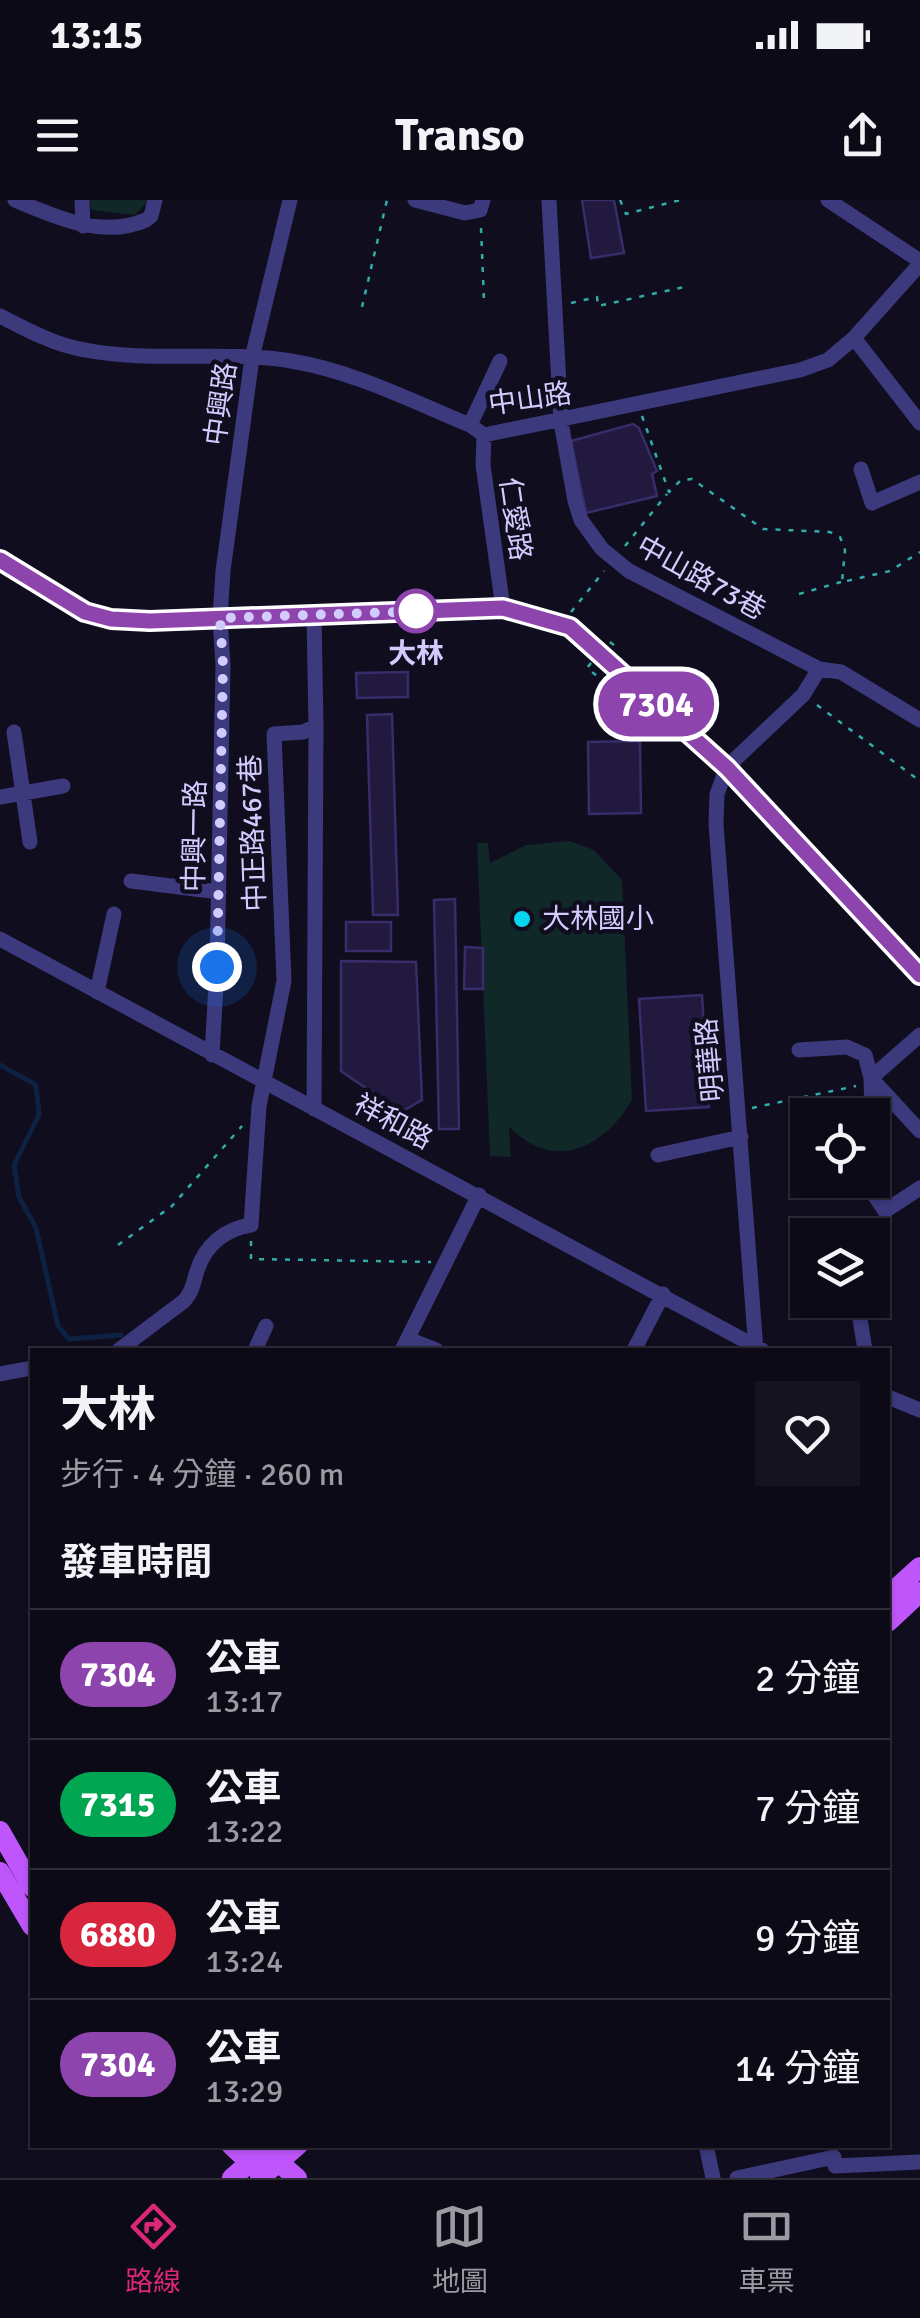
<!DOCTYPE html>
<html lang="zh-TW">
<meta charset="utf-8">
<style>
body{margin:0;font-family:Signika,"Noto Sans TC",sans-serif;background:#151320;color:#f1f3f6;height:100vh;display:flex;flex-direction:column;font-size:38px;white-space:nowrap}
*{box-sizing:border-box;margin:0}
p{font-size:32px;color:#9a9aa1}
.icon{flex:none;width:55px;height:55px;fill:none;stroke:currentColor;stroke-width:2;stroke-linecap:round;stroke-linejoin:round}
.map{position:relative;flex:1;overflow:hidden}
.panel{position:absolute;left:30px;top:1148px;width:860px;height:800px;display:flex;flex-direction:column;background:#0c0a17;border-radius:0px;box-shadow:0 2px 8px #0004,0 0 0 2px #2c2b36}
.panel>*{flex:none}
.badge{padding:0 20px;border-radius:32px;font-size:35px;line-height:65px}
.fabs{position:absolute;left:790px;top:898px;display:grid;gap:20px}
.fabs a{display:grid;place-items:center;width:100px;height:100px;border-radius:0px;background:#0c0a17;box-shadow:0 2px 8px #0004,0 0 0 2px #2c2b36;font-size:50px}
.you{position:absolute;width:50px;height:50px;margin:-25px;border:8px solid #fff;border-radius:50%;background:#1a73e8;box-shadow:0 0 0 15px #1a73e833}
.map>.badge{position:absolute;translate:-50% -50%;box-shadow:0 0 0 5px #fff}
h2{padding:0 30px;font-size:38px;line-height:90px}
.round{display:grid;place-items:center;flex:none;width:105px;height:105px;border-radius:0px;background:#151320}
.overview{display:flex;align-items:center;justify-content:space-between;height:170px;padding:0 30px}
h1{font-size:48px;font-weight:700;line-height:75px}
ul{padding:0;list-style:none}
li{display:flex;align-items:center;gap:30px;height:130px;padding:0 30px;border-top:2px solid #2c2b36}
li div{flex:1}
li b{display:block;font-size:38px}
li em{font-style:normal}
li .badge{min-width:110px;font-weight:700;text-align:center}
.status{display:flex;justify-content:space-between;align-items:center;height:70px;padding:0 50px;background:#0c0a17;direction:ltr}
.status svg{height:28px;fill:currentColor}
header{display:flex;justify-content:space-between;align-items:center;height:130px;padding:0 30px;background:#0c0a17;font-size:45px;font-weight:700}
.dock{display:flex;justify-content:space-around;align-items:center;height:140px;border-top:2px solid #2c2b36;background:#0c0a17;font-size:28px;color:#9a9aa1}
.dock a{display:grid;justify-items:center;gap:5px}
.dock .active{color:#db2777}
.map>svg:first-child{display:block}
</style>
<div class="status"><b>13:15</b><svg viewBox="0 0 49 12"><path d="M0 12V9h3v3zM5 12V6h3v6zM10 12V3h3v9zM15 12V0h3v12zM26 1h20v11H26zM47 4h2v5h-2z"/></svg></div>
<header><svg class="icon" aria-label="menu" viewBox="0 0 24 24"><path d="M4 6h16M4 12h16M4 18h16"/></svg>Transo<svg class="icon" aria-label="share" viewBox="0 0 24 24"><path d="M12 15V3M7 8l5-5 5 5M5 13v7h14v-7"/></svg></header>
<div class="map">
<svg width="920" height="1978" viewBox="0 0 920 1978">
<rect width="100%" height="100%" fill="#100d1f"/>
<path fill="#102828" d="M90,0H149L135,15L91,10Z
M570,641L594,650L622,680L632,900C603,949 554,972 509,927L511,957L490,956L477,643H488L490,663L526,645Z"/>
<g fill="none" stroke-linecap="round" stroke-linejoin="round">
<path stroke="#0d2142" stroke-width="5" d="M0,865L36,885L39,915L14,965L19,997L36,1028L58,1126L69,1139L121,1135"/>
</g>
<path fill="#22193f" stroke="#392c6a" stroke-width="2.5" d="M582,0H614L624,53L591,58Z
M633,224L639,228L657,271L652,274L657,296L586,313L571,241Z
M408,472V497L357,498L356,473Z
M392,514L398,715H373L367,515Z
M640,541L641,613L589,614L588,542Z
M455,699L459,929H439L434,700Z
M346,722H391V751H346Z
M465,747L483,748V789H464Z
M341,761L416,762L422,900L401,912L341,871Z
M702,795L709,907L646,911L639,799Z"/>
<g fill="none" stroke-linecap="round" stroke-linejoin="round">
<path stroke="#30ada7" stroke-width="2.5" stroke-dasharray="5 8" stroke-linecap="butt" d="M620,0L626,14L680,0
M481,28L484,101
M571,103L597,97L598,106L684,87
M362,107L387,0
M642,216L669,292L681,280L692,279L763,329L830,332L840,337L845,350L842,382L890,371L920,352
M625,346L667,294
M799,394L841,382
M571,412L604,371
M610,442L620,450
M591,463L587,468L597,476L599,474
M817,505L920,581
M752,908L856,886
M251,1041V1059L431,1062
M118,1045L172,1006L242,926"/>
<path stroke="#3c397d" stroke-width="15" d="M15,0C56,17 102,39 146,20L151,16L155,0
M82,0L83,26
M415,0L465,13L480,10L483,0
M549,0L561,222L575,301L581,320L602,349L629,371L819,469L841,472L920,520
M828,0L920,61
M0,116C27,130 55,145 85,150C152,163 223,150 291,161C353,171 412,201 470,225L484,235L800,170L828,160L854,138L920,64
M854,138L920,223
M470,225L500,161
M484,235L483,265L503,408
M861,269L872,303L920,282
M0,361L85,413L111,419L150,421L503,408L570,427L727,567L920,775
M14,532L30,642
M0,597L63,586
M131,681L219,692
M0,739L762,1150
M97,792L114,714
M920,835L871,878L920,931
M799,850L847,847L865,855L871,878L872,915
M212,855L217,767L223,465L220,418L223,371L252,158L290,0
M314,909L316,526
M872,924L875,996L885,1011L920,988
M658,955L741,937
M857,1100L865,1150
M408,1139L436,1150
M119,1150L184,1101C193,1091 193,1083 197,1071C205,1045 225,1029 251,1025L259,906L284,781L274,534L303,532L316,526L314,415
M255,1150L266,1126
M402,1150L479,995
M634,1150L663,1094
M756,1150L716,624L717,594L727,567L803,495L819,469
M0,1174L32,1168
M888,1197L920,1210
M706,1945L713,1978
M835,1966L920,1962
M737,1978L834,1957"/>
<path stroke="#bf56fb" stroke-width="20" d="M888,1396L920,1367
M888,1422L920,1392
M0,1631L32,1687
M0,1672L32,1726
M231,1945L259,1971
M268,1953L297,1978
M232,1978L270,1945
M260,1978L298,1945"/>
<path stroke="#30ada7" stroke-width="2.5" stroke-dasharray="5 8" stroke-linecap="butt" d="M603,470L619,452"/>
</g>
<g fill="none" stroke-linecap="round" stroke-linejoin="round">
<g stroke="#fff" stroke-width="22">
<path id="line" d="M0,360L85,412L111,419L150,421L503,408L570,427L727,568L920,775"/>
</g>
<use href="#line" stroke="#8e44ad" stroke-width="15"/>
<path stroke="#d2ccfe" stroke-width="10" stroke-dasharray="0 18" d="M217,767L223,465L220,418L428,411H416"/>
</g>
<circle fill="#fff" stroke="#8e44ad" stroke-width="5" cx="416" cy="411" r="20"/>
<circle fill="#06d5ef" stroke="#100d1f" stroke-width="4" cx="522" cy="719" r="10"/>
<g text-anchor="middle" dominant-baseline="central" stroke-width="9" stroke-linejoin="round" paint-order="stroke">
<g font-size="28" fill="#d2ccfe" stroke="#100d1f">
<text transform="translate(530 199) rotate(-8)">中山路</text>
<text transform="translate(221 204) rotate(-82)">中興路</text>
<text transform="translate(515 319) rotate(82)">仁愛路</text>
<text transform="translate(701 378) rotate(29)">中山路73巷</text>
<text transform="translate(253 633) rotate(-92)">中正路467巷</text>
<text transform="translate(195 636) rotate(-89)">中興一路</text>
<text transform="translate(710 860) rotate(-95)">明華路</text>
<text transform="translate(393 922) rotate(28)">祥和路</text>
</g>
<g font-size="28" font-weight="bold" fill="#d2ccfe" stroke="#100d1f">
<text x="416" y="454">大林</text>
</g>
<g font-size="28" fill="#d2ccfe" stroke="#100d1f" text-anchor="start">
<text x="542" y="719">大林國小</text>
</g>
</g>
</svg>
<div class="fabs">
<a><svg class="icon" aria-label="locate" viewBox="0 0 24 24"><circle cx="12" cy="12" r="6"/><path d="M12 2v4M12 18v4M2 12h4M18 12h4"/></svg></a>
<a><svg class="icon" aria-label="layers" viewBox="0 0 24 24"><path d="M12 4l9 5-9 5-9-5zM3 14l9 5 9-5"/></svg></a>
</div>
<div class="you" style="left:217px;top:767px"></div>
<b class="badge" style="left:656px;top:504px;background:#8e44ad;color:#fff">7304</b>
<section class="panel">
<div class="overview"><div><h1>大林</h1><p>步行 · 4 分鐘 · 260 m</p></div><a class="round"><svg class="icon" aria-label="heart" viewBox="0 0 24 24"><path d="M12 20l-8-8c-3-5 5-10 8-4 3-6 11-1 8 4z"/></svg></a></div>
<h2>發車時間</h2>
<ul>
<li><span class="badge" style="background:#8e44ad;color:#fff">7304</span><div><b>公車</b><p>13:17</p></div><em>2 分鐘</em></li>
<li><span class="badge" style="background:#00a651;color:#fff">7315</span><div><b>公車</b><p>13:22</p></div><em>7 分鐘</em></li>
<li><span class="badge" style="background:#d7263d;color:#fff">6880</span><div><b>公車</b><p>13:24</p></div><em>9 分鐘</em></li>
<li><span class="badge" style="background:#8e44ad;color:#fff">7304</span><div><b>公車</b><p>13:29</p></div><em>14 分鐘</em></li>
</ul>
</section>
</div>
<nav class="dock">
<a class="active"><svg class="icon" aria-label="directions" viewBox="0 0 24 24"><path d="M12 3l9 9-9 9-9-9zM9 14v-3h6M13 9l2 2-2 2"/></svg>路線</a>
<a><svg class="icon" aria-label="map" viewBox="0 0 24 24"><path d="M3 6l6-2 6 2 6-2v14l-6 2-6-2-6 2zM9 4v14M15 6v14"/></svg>地圖</a>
<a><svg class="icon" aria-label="tickets" viewBox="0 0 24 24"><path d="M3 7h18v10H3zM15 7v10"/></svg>車票</a>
</nav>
